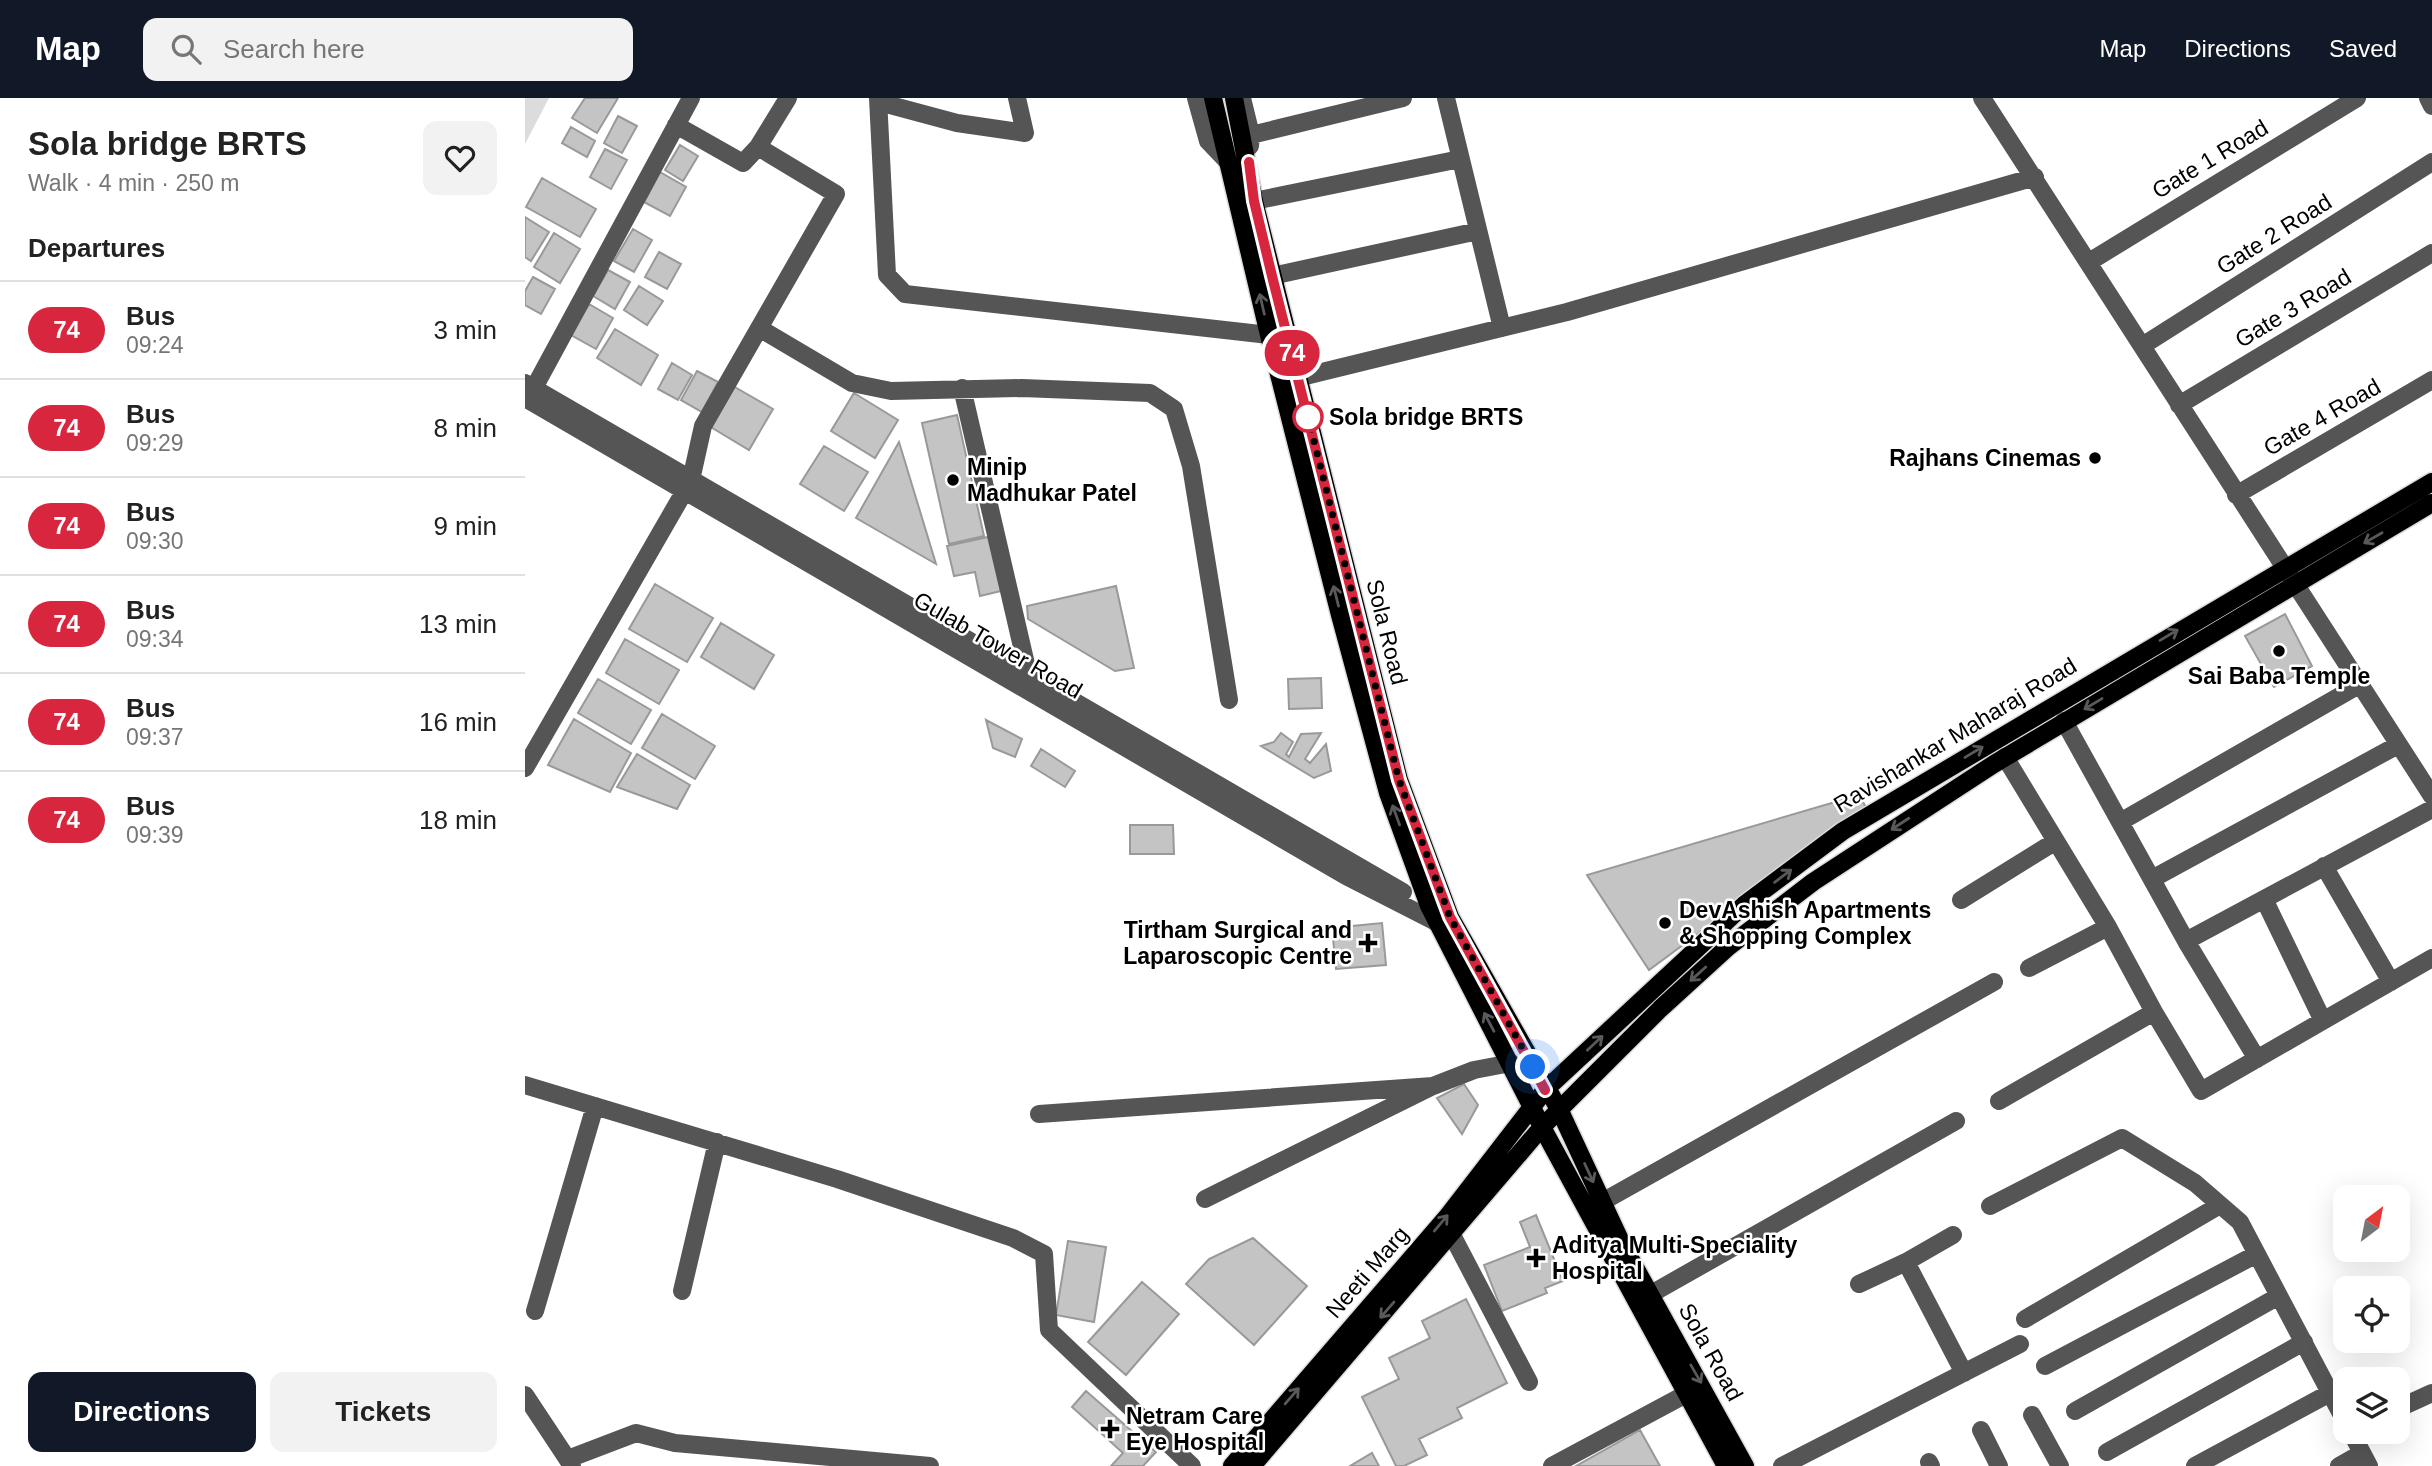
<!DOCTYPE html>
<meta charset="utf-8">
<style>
body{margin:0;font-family:Arial,sans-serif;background:#f2f2f2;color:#222;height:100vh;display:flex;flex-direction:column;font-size:26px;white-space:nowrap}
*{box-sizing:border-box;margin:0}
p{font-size:23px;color:#767676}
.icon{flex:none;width:38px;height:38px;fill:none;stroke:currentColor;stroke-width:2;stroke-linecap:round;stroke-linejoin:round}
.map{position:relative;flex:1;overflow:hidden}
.sheet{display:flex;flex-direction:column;background:#fff;width:525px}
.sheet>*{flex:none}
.badge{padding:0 14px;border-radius:23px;font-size:24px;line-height:46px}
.needle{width:46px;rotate:32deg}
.buttons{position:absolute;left:1808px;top:1087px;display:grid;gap:14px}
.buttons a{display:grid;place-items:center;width:77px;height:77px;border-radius:14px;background:#fff;box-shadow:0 7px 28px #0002;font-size:35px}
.you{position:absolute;width:35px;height:35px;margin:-18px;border:5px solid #fff;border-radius:50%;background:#1a73e8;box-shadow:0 0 0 10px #1a73e833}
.map>.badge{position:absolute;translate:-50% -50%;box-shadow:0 0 0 4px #fff}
h2{padding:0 28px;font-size:26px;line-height:63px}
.round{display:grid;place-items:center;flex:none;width:74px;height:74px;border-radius:14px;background:#f2f2f2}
.overview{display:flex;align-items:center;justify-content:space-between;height:119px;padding:0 28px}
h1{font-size:33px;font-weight:600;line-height:52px}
.primary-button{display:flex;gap:14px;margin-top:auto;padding:14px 28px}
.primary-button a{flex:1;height:80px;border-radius:14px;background:#111827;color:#fff;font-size:28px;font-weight:600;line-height:80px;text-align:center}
.primary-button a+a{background:#f2f2f2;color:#222}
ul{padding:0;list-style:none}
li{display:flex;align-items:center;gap:21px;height:98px;padding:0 28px;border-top:2px solid #e0e0e0}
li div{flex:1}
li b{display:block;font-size:26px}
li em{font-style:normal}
li .badge{min-width:77px;font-weight:700;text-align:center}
header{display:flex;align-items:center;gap:42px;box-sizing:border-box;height:98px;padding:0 35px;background:#111827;color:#fff}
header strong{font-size:33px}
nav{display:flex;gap:38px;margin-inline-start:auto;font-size:24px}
.search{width:490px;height:63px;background:#f2f2f2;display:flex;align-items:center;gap:18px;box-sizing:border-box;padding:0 24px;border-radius:14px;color:#767676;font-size:26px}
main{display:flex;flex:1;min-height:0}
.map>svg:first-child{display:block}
</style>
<header>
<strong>Map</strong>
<div class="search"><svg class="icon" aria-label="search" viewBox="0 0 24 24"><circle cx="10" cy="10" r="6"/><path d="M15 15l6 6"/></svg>Search here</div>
<nav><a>Map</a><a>Directions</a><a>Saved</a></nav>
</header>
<main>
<section class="sheet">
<div class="overview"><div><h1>Sola bridge BRTS</h1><p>Walk · 4 min · 250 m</p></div><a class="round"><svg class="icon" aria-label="heart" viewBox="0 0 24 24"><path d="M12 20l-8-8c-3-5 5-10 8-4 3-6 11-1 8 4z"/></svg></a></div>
<h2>Departures</h2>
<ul>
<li><span class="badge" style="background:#d7263d;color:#fff">74</span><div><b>Bus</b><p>09:24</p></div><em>3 min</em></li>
<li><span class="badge" style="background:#d7263d;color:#fff">74</span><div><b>Bus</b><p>09:29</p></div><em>8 min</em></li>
<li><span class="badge" style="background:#d7263d;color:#fff">74</span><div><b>Bus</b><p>09:30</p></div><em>9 min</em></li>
<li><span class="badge" style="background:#d7263d;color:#fff">74</span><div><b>Bus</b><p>09:34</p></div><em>13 min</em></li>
<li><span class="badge" style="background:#d7263d;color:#fff">74</span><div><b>Bus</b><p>09:37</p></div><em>16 min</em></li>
<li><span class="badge" style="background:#d7263d;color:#fff">74</span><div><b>Bus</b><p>09:39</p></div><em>18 min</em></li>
</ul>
<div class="primary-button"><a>Directions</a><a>Tickets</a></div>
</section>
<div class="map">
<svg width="1907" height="1368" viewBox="0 0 1907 1368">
<rect width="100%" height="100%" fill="#fff"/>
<path fill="#dcdcdc" d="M0,0H24L0,46Z"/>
<path fill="#c4c4c4" stroke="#999" stroke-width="2" d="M60,0H93L72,35L47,20Z
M93,18L112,28L97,55L79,45Z
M46,29L70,43L62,59L37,45Z
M155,47L173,58L158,83L140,72Z
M80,51L102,62L86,91L65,79Z
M135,74L161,89L145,118L119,104Z
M17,80L71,111L55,139L1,109Z
M0,119L24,134L6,163L0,159Z
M108,131L127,142L109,174L89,163Z
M29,135L55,151L35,185L9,169Z
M134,154L156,166L142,191L120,179Z
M83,172L105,184L90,211L68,198Z
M8,179L30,191L16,216L0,207V193Z
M114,188L138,203L122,227L99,212Z
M64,206L88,220L71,251L46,237Z
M90,231L133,257L116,287L72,260Z
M147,265L167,277L153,302L133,291Z
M172,273L193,284L177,314L156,302Z
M208,288L248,311L224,352L184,328Z
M329,295L373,322L350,360L306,333Z
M432,317L459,438L424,446L397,325Z
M374,344L411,466L331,420Z
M299,348L343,374L319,413L275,386Z
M463,439L476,493L455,498L450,474L429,478L422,448Z
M130,486L188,520L162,564L104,531Z
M591,488L609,570L590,573L503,521L502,508Z
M1760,516L1787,568L1749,589L1720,538Z
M196,525L249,557L229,591L176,559Z
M100,541L154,572L134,606L81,575Z
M796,580L797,610L764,611L763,581Z
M73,581L126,612L106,646L53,615Z
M137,616L190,648L170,681L117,650Z
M49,621L106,655L85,694L23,667Z
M461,622L497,641L490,659L468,650Z
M756,635L768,644L761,656L764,659L776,636L796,635L780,661L785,665L801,646L806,673L789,680L736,648L749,644Z
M516,651L550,673L540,689L506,668Z
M112,656L165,687L152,711L92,689Z
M1334,697L1342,711L1124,872L1062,777Z
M605,727H648L649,756H605Z
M857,825L861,867L811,871L807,830Z
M939,986L953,1007L937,1036L912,1000Z
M1011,1117L1038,1183L1020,1190L1022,1195L977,1213L959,1167L1005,1149L995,1124Z
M728,1140L782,1188L729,1247L661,1186L684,1161Z
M543,1143L581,1149L569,1224L531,1217Z
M617,1184L654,1216L601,1277L563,1244Z
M941,1201L982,1285L932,1310L937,1320L894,1341L902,1357L879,1368H871L837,1299L874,1281L864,1260L905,1240L897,1223Z
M561,1293L631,1354L618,1368H586L598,1355L547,1309Z
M1115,1332L1135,1368H1051Z
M847,1355L854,1368H825Z"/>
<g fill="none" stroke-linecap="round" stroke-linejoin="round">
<g stroke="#dbdbdb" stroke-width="21">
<path id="major" d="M688,0L744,237L815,517L863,695L904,808L1017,1029L1201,1368
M709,0L729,103L874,682L925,819L1035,1013L1096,1144L1220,1368
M707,1368L922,1119L1020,992L1219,807L1318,733L1907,384
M727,1368L1017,1029L1135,911L1203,849L1288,784L1469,666L1907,405"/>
</g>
<path stroke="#555" stroke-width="18" d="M353,0L362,177L380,196L744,237
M671,0L683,43L704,65
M717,0L726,37L725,48
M921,0L977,230
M1457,0L1907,698
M1903,0L1907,8
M354,4L432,25L500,35L492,0
M726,37L878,0
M233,49L263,0
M729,103L935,61
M1564,164L1832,0
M747,178L953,133
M234,230L327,285L366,293L497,290L625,295L649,311L666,368L704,602
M1617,248L1907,64
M760,283L1042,214L1510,79
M0,285L878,794
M9,290L166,0
M437,290L504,579
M0,300L821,778L913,825L919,822
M1654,307L1907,155
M1711,397L1907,282
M1539,623L1661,843L1732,961
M1480,659L1583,829L1504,870
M0,670L166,382L178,328L311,96L233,49L218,65L151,27
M1595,724L1834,587
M1799,768L1866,884
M1627,781L1873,647
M1739,801L1798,923
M1436,802L1531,743
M1583,829L1629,914L1676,993L1907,860
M1661,843L1907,711
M0,987L312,1081L488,1140L519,1156L524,1232L667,1368
M1474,1003L1629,914
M514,1016L908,988
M680,1101L908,988L949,972L986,965
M1077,1104L1469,884
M1465,1108L1597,1040L1670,1085L1715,1124L1820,1323
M927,1137L1004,1284
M1381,1164L1428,1137
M1334,1186L1381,1164L1439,1275
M157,1193L192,1044
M1126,1196L1431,1023
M10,1213L70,1008
M1500,1221L1695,1107
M1520,1268L1732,1156
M0,1297L47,1368
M1872,1311L1907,1295
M1550,1313L1754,1198
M1507,1317L1535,1368
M1456,1332L1474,1368
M1826,1334L1844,1368
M1582,1354L1779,1244
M43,1361L111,1335L150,1345L405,1368
M1404,1364L1406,1368
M1027,1368L1163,1295
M1257,1368L1495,1246
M1670,1368L1805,1295
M1814,1368L1837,1355"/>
<use href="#major" stroke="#000" stroke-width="18"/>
</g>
<defs><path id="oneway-shaft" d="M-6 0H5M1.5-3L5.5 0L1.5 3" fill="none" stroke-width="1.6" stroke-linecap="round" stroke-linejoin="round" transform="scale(1.75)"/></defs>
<g stroke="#595959">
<use href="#oneway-shaft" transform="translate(737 206) rotate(-103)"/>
<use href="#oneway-shaft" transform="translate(1848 440) rotate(150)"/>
<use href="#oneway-shaft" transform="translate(811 498) rotate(-104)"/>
<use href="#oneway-shaft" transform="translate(1644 537) rotate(-31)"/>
<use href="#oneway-shaft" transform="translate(1568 606) rotate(149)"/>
<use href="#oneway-shaft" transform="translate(1449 654) rotate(-31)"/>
<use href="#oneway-shaft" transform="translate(871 717) rotate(-110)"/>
<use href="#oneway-shaft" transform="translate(1375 726) rotate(147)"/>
<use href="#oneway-shaft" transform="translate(1258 778) rotate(-37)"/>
<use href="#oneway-shaft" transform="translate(1173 876) rotate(138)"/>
<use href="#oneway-shaft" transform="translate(964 924) rotate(-118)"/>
<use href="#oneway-shaft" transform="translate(1070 945) rotate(-43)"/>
<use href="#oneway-shaft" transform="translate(1064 1075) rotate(65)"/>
<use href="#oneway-shaft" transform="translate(916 1125) rotate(-50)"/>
<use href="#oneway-shaft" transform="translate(862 1212) rotate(131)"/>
<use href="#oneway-shaft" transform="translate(1171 1276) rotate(60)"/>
<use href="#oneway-shaft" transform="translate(767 1298) rotate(-49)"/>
</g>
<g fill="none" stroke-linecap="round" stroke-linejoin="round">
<g stroke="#fff" stroke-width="16">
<path id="line" d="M724,64L729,103L747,178L874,682L925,819L1020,992"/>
</g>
<use href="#line" stroke="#d7263d" stroke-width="10"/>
<path stroke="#000" stroke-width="7" stroke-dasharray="0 12.6" d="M783,319L874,682L925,819L1008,969"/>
</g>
<circle fill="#fff" stroke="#d7263d" stroke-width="3.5" cx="783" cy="319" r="14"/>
<g fill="#000" stroke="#fff" stroke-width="2.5">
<circle cx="1570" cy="360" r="7"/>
<circle cx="428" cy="382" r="7"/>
<circle cx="1754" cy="553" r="7"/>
<circle cx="1140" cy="825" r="7"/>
<path d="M839.5 834.5h7v7h7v7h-7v7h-7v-7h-7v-7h7z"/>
<path d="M1007.5 1149.5h7v7h7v7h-7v7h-7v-7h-7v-7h7z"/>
<path d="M581.5 1320.5h7v7h7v7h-7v7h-7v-7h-7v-7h7z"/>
</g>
<g text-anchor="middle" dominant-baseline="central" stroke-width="5" stroke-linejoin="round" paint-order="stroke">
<g font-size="23" fill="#000" stroke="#fff">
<text transform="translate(1685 61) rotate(-31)">Gate 1 Road</text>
<text transform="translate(1749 136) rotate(-32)">Gate 2 Road</text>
<text transform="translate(1768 210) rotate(-31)">Gate 3 Road</text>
<text transform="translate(1797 319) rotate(-30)">Gate 4 Road</text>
<text transform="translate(862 534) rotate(76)">Sola Road</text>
<text transform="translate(473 547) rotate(30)">Gulab Tower Road</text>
<text transform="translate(1430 637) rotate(-31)">Ravishankar Maharaj Road</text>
<text transform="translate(842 1174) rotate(-49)">Neeti Marg</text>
<text transform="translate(1186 1254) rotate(61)">Sola Road</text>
</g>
<g font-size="23" font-weight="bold" fill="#000" stroke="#fff" text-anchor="start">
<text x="804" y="319">Sola bridge BRTS</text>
</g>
<g font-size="23" font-weight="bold" fill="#000" stroke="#fff" text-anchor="start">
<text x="1556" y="360" text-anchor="end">Rajhans Cinemas</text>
<text x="442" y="369">Minip<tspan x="442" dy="26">Madhukar Patel</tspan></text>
<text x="1754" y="578" text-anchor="middle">Sai Baba Temple</text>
<text x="1154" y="812">DevAshish Apartments<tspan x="1154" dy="26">&amp; Shopping Complex</tspan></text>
<text x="827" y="832" text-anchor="end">Tirtham Surgical and<tspan x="827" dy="26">Laparoscopic Centre</tspan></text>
<text x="1027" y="1147">Aditya Multi-Speciality<tspan x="1027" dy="26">Hospital</tspan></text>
<text x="601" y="1318">Netram Care<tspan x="601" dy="26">Eye Hospital</tspan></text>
</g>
</g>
</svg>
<div class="buttons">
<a><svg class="needle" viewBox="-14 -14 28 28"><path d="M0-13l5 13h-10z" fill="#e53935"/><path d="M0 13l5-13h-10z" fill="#767676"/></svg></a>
<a><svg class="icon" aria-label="locate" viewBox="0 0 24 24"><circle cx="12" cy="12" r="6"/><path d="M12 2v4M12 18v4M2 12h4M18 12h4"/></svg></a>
<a><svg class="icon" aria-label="layers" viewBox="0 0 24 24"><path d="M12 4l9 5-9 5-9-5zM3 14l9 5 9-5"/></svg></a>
</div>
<div class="you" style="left:1008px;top:969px"></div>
<b class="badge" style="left:767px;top:255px;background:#d7263d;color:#fff">74</b>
</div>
</main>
